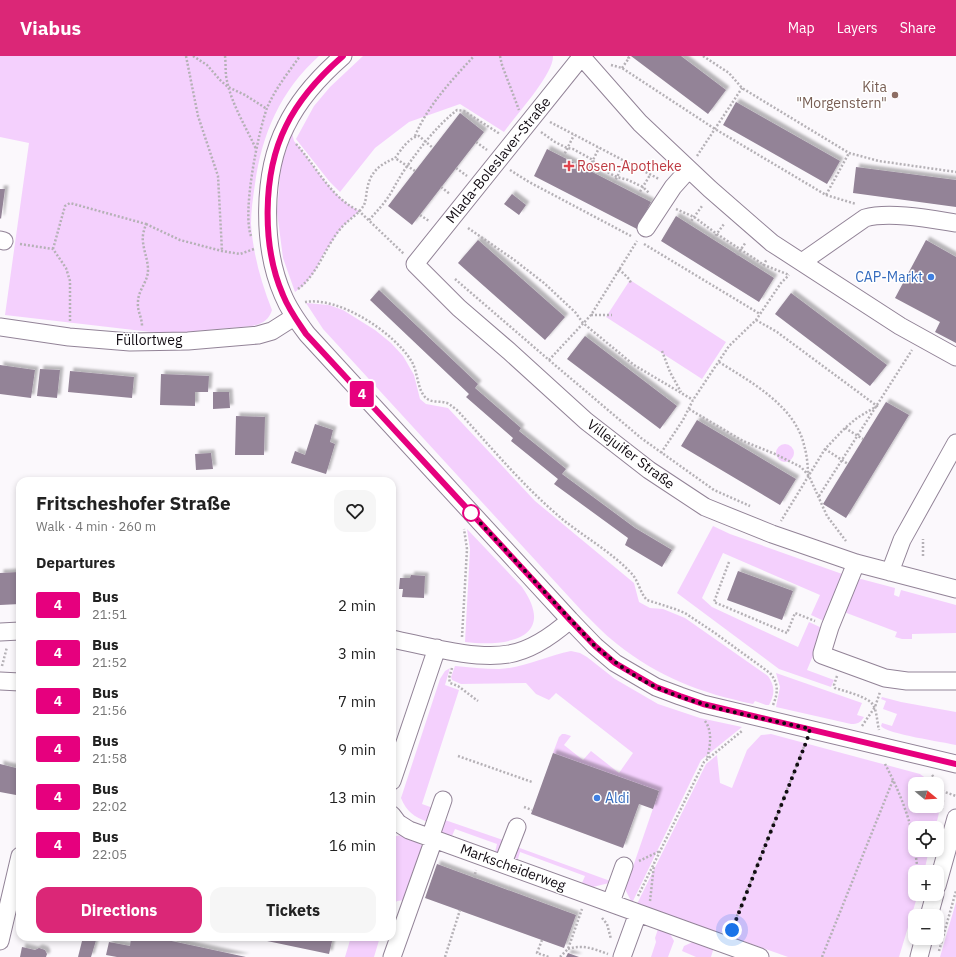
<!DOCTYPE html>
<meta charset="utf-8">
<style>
body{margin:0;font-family:"IBM Plex Sans",sans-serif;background:#f6f6f6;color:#222;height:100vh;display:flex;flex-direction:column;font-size:15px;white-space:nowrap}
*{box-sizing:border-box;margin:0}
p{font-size:13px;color:#767676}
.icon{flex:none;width:22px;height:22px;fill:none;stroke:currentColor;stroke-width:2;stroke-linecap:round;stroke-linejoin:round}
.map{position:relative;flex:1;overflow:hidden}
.side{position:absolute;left:16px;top:421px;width:380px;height:464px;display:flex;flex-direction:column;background:#fff;border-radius:12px;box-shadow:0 2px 6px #0003}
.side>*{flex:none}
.badge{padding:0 8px;border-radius:3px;font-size:14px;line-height:26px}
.needle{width:26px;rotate:108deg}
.tools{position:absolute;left:908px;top:721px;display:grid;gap:8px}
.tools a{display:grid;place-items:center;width:36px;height:36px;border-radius:8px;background:#fff;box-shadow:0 2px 6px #0003;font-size:20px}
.you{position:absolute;width:20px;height:20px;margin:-10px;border:3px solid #fff;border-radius:50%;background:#1a73e8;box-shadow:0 0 0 6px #1a73e833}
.map>.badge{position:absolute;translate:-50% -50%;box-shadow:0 0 0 2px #fff}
h2{padding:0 20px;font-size:15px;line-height:36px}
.round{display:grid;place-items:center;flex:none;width:42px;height:42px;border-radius:12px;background:#f6f6f6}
.headline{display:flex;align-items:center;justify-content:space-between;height:68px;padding:0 20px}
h1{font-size:19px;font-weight:700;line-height:30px}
.button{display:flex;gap:8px;margin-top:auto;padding:8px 20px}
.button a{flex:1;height:46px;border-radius:12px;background:#db2777;color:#fff;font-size:16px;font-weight:700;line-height:46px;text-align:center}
.button a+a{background:#f6f6f6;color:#222}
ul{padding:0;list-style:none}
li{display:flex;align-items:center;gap:12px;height:48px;padding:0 20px}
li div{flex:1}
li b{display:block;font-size:15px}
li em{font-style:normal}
li .badge{min-width:44px;font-weight:700;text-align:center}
header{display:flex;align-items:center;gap:24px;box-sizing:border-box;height:56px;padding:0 20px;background:#db2777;color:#fff}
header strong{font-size:19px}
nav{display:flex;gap:22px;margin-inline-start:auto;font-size:14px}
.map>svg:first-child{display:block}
</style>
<header>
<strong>Viabus</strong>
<nav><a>Map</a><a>Layers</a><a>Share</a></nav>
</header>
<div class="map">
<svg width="956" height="901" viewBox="0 0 956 901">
<defs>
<filter id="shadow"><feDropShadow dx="3.5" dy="-3.5" stdDeviation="1" flood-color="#0004"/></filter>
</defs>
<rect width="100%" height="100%" fill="#fbf8fc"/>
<path fill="#f4d0fd" d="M0,0H319C280,35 262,78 255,128C253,141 251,155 251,168C253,198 261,226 272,254C269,264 262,268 252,270L186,276H151L5,259L29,87L0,81Z
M363,0H553C554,18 515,60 504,76L460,48L409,66L375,92L340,136L329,125L296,83L314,50L330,31Z
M292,77L294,85C315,109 330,140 359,155L342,171L324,197L315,215L304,229L295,236L283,202L277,156L281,109Z
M630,224L726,286L702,323L606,261Z
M306,247L329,249L343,254L375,274L391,287L403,300L414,319L420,343L426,348L448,352L535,445L634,527L639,546L650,552L663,553L685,562L768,620C775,630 775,638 769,649H766L755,645L753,648C701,637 658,621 617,588C604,578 593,566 581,554L323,273Z
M776 397a9 9 0 1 1 18 0a9 9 0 1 1-18 0Z
M713,470L730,478L845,519L826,566L811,559L820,539L723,497L702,542L712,551L798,591L809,566L824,573L807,614L834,624L831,631L779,613L677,537Z
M467,473L522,531C558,583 506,591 465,586L470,493Z
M861,523L895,532L894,539L899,541L901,534L956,549V577L912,578V583H902L895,581L897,576L844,556L852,526Z
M571,595L580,597L587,601L615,623L658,648L700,662L742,671L701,704L633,845H631L626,835V831L659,735L553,697L559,681L562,678H565L571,680L564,689L583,704L591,695L619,717L633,697L556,637L549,644L536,638L526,627L461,628L452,624L451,621L455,610C469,611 484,613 499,613C523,612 547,600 571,595Z
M450,612L445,629L459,634L422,748L433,752L428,766C414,761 406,755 401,742L440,623L445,615Z
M776,617L862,647L857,659L864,661C860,667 858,668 851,668L776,651L780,631Z
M882,641L901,646L956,656V689C944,686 886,678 881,670L882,667L892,670L897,658L883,653L886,645L881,643Z
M771,678L920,718L927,723L931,728H915V750H937V737C943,748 938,761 935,772H915V794H929L924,816H915V838H918L899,901H788L737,883L735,876L736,871L729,868L725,875L719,877L637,848L706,708L717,699L720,727L732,732L747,694L761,679Z
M445,764L503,784L498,797L495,796L497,788L455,773L452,780L441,777Z
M401,779L412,783L424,791L406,844L397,845L392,850V781Z
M517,791L613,826L593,831L582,827L585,820L520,796L518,803L514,802Z
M956,846V901H940Z
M659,870L668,874L674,885L668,901H651L656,886L655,882Z
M351,881H380L374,901H345Z
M697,884L714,891L711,901H696L682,895L684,890Z"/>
<path fill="#938397" filter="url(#shadow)" d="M631,0H681L726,34L708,58Z
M736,46L840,105L827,128L723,69Z
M460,57L484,76L412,169L388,150Z
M547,93L651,146L637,173L534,120Z
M856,111L956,124V151L853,137Z
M0,133H5L1,163L0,162Z
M512,138L526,149L519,159L504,148Z
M676,160L774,222L759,246L661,185Z
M478,184L565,261L545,284L458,207Z
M926,184L956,201V287L935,276L940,266L895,242Z
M379,234L478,328L475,332L521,372L519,375L566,413L562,418L635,472L672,494L662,511L625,489L628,482L554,428L558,423L511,385L513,382L466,341L469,338L370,244Z
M791,237L887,309L870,330L775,258Z
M585,280L677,350L660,373L567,303Z
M0,309L35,314L31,342L0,338Z
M40,313L60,314L57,342L37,340Z
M70,315L134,321L132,342L68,336Z
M161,318L209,320L208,336H195V350L160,349Z
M213,336H229L230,352L213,353Z
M886,346L909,359L846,462L823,448Z
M236,360L265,361L264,399H235Z
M697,364L796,423L780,449L681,390Z
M315,368L333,374L330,386L335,388L326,418L291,407L295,395L305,399Z
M211,397L213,413L196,414L195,398Z
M738,515L793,535L782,564L727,544Z
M19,516L20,548L0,549V517Z
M411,519L425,520L424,542L402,541L403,533H399L400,522H410Z
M553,697L659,735L653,753L639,748L623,792L531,758Z
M0,708L20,713L16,739L0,736Z
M437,808L576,859L564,892L425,842Z
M83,881H97L91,901H78Z
M131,881H153L246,901H117L106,899L109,886L130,890Z
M248,881H333L329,898Z
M22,891L35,894L39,892L45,894L47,898L46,901H20Z
M568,897L579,901H566Z"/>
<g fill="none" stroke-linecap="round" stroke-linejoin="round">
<g stroke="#928397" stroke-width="19">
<path id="minor" d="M343,0C320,20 299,43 286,70C262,117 262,191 283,239C289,254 298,266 307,278L570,564L595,590L615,607L656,631L680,640L703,648L956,708
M581,0L640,67L710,133L772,187L900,270L956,301
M582,0L415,208L459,252L509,295L586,365L649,414L705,451L772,478L856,507L956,533
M646,172L673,131L689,113
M0,184L4,185
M802,206L865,162C889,155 931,163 956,167
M0,271L69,281L130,286L188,285L258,279L272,275L294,261
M856,507L830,571L822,597V599L885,622L907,625H956
M890,516L902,484L956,387
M0,576L20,575
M392,583C427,590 474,604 509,598C532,594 553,579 570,564
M0,625L20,626
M392,725L437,592
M392,759L398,767L409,774L638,857
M430,782L443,744
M503,807L517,771
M937,830L956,762
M611,846L624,810
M929,860L935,838
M0,885L20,800
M392,901L434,783
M622,901L638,857L760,901
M919,901L924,882"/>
</g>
<path stroke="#b5b1b6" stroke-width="2.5" stroke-dasharray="2 2" stroke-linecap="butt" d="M186,0L198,60L218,120L222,195
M193,0L207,9L221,25L228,31L245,39L267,53
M225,0C226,8 225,17 227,25C232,49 246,71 256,93
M500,0L502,9L519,54
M703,0L729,17L742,32L849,97L879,105L956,116
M611,9L622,12L715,73L826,139L849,97
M622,12L629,2L626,0
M550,66L659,123
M541,76L555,86L567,92L573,93L593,104L595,110L617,121L628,124L643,131L649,137
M415,80C428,49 452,24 474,0
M476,86L487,94
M296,88C317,111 330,141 359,155L404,198
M697,100L742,32
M563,101L574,79
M456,112L467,120
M510,114L529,126L631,180
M588,114L599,92
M415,115L395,102C401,94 409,81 419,80L433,92
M614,127L625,105
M441,131L450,138
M638,139L650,119
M826,139L856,148
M676,153L694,161L717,178L764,209L789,219
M420,159L429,165
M369,164C377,155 386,146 392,135C397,126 402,117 408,109C422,89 438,69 457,54L464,55L500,78
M146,168L180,184L222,195L240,198L254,193
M689,168L702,150
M468,172L513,203L544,227L575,256L583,267L634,309L693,344
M251,180C242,156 258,77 267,52C275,33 288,17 300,0
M713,183L724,168
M20,188L53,193L66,212L70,225V266
M644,188L760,258
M53,193L65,150L70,147L146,168C144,174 142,180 143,186C144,196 148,204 148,214C148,226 138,234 138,246C137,255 142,261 142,270
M737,199L746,186
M619,213L629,223L631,227
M761,213L767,203
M455,223L549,304L591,259L637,185
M298,233C319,217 325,190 342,171C349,163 359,158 364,149C366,145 366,139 367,134C370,116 379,109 395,102
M305,246C339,240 395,277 412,306C418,317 417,332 425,341C432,348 439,344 447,347C451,349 454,352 457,354C491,391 523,430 561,462C584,481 612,496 632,518C639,526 640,537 647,544L675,553L685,557L715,577L770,617C779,628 778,637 773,649
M591,259H612
M756,264L777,276L877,350L857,362L845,372L825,393L781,465
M662,295L670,316L681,336
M549,304L641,382L714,434L750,450
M719,306C751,326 795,350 804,389C807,399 808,410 808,420
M689,353L743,385L775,398L801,411L809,420L827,460L846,485
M845,372L863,383
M825,393L848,408
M661,397L683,364L693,344L729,290L756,264L781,227L789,219
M819,440L912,294
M923,500V483
M729,506L714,546L787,577L795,557L815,565
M462,581L467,493L464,473
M2,610L7,591
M452,612L449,622L450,627L458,630L478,645
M837,620L834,629L835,632C844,635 869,641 873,649C877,655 877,666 879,674
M705,665C713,676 710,691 707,703
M862,670L875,651L880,636
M458,700L532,726
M885,708C898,732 912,766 915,793
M932,719C940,729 945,740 942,753
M942,735L956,740
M524,751L532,754
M915,794L918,816
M639,805L660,795
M474,822L476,814
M638,840L704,706L742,675
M650,845L654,809
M602,862L607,868L611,883
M731,875L805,688
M542,884L537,897L549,901
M568,893C583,888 594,893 608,898
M939,895L956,835
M445,901L460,854
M560,901L568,893L582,853
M822,901L893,724"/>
<use href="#minor" stroke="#fff" stroke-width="17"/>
</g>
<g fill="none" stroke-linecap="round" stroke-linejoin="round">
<g stroke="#fff" stroke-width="9">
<path id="line" d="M343,0C320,20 299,43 286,70C262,118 262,191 283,239C289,254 298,266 306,278L570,564L595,590L615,607L656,631L680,640L703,648L956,708"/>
</g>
<use href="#line" stroke="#e6007e" stroke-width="6"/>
<path stroke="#120c13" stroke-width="4" stroke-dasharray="0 7.2" d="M471,457L595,590C614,606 634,621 656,631C705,653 759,661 810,673L807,684L732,874"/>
</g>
<circle fill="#8d6e63" stroke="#fff" stroke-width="1.5" cx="895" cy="39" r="4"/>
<path fill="#e0444e" stroke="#fff" stroke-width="1.5" d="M567 104h4v4h4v4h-4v4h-4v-4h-4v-4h4z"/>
<g fill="#3f7fe0" stroke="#fff" stroke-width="1.5">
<circle cx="931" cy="221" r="4"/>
<circle cx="597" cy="742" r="4"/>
</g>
<circle fill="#fff" stroke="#e6007e" stroke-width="2" cx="471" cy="457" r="8"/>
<g text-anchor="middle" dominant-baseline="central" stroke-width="3" stroke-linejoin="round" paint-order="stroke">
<g font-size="14" fill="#785e54" stroke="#fff" text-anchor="end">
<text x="887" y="31">Kita<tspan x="887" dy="16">"Morgenstern"</tspan></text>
</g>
<g font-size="14" fill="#120c13" stroke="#fff">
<text transform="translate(498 104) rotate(-51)">Mlada-Boleslaver-Straße</text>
<text x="149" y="284">Füllortweg</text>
<text transform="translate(631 398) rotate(37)">Villejuifer Straße</text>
<text transform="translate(513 811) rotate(20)">Markscheiderweg</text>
</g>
<g font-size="14" fill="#be3a42" stroke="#fff" text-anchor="start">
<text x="577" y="110">Rosen-Apotheke</text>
</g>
<g font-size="14" fill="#366cbe" stroke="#fff" text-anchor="end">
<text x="923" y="221">CAP-Markt</text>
<text x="605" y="742" text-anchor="start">Aldi</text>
</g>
</g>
</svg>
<div class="tools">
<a><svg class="needle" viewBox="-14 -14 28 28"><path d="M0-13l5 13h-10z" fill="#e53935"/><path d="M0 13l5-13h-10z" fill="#767676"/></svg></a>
<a><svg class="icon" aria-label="locate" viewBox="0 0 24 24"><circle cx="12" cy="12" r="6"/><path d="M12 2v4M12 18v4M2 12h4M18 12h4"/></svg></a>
<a>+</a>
<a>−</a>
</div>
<div class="you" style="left:732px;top:874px"></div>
<b class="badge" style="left:362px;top:338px;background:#e6007e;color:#fff">4</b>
<section class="side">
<div class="headline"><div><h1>Fritscheshofer Straße</h1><p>Walk · 4 min · 260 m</p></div><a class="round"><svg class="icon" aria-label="heart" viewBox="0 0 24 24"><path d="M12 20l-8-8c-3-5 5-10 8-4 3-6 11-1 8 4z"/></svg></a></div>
<h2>Departures</h2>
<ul>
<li><span class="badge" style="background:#e6007e;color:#fff">4</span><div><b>Bus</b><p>21:51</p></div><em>2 min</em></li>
<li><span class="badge" style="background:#e6007e;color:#fff">4</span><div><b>Bus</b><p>21:52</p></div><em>3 min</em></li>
<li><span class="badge" style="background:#e6007e;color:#fff">4</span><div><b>Bus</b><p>21:56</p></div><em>7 min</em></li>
<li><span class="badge" style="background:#e6007e;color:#fff">4</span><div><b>Bus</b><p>21:58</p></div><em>9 min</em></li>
<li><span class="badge" style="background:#e6007e;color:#fff">4</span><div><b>Bus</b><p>22:02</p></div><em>13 min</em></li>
<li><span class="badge" style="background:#e6007e;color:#fff">4</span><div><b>Bus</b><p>22:05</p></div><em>16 min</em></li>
</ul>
<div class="button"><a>Directions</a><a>Tickets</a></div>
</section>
</div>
